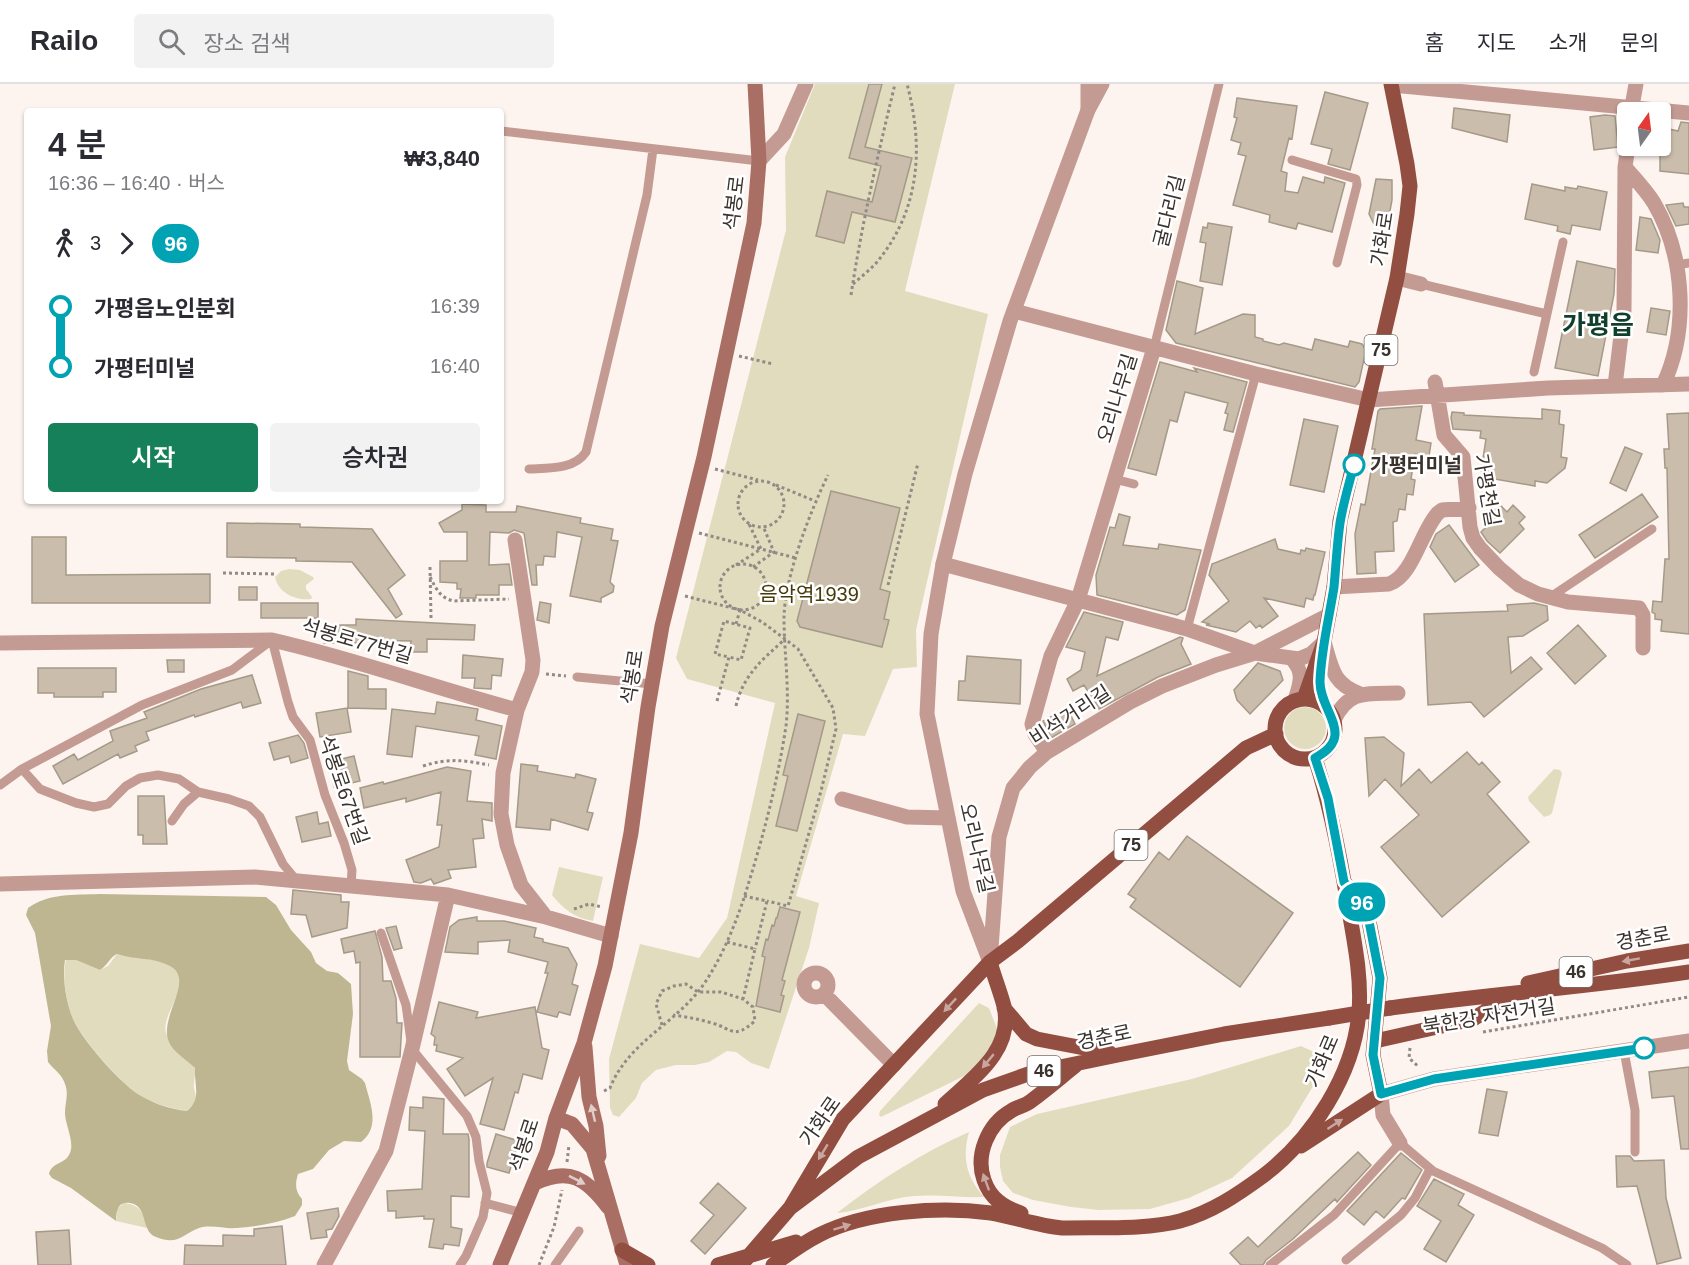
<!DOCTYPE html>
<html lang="ko">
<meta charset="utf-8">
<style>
body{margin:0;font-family:Arial,"Noto Sans KR",sans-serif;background:#f2f2f3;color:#2b2b33;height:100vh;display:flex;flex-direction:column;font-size:22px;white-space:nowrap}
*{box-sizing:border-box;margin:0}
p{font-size:20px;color:#7c7c81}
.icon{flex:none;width:33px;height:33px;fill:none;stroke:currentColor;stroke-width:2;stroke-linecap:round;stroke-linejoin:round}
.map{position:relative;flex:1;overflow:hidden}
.panel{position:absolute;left:24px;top:24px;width:480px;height:396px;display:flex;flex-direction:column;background:#fff;border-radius:6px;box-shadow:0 2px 4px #0004}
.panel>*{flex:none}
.badge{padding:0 12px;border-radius:20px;font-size:21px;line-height:39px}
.needle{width:39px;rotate:14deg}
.buttons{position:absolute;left:1617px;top:18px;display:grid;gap:12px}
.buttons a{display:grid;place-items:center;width:54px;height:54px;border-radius:6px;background:#fff;box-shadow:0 2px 4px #0004;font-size:30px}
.map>.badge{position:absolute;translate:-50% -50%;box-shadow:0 0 0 3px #fff}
.legs{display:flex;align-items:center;gap:9px;height:66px;padding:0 24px;font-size:20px}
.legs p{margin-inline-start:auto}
.head{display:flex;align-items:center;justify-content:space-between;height:102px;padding:0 24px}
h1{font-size:33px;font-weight:600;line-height:45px}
.button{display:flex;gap:12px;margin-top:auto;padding:12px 24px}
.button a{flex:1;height:69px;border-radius:6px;background:#16805b;color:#fff;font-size:24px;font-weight:600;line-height:69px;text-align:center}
.button a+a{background:#f2f2f3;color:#2b2b33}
ul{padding:0 24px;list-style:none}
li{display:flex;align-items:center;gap:21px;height:60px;font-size:22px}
li i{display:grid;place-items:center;width:9px;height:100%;margin:0 8px;background:currentColor}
li i::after{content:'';width:15px;height:15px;margin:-8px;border:4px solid;border-radius:50%;background:#fff}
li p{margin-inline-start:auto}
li:first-child i{background:linear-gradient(#0000 50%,currentColor 0)}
li:last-child i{background:linear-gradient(currentColor 50%,#0000 0)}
header{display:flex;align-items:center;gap:36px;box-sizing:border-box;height:84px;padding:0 30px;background:#fff;border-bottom:2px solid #e1e1e2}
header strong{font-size:28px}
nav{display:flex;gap:33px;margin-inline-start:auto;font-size:21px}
.search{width:420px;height:54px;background:#f2f2f3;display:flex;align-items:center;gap:15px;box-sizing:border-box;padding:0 21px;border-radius:6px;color:#7c7c81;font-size:22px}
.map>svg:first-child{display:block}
</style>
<header>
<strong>Railo</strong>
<div class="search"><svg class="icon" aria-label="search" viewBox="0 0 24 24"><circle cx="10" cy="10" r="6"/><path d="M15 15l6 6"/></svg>장소 검색</div>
<nav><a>홈</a><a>지도</a><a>소개</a><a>문의</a></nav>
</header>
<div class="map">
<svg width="1689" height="1181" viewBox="0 0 1689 1181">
<rect width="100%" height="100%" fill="#fdf4ef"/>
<path fill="#e2dcbf" d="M815,0H955L905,207L988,230L916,546L917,583L893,585L865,652L843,650L796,812L819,819L809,864L769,985L751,979L736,968L727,967L709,978L695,981H676L656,986L642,999L636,1014L619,1033L613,1031L610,1024L609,975L640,860L699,874L727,834L775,619L687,595L676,574L786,146L785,73Z
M289,485L300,486L313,493L314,495L306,501V505L312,513L311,515C296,517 278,509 275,493L281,487Z
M1284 644a21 21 0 1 1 42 0a21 21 0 1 1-42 0Z
M1554,685L1560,686L1562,689L1552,729L1550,731L1544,733L1529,717L1528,713Z
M559,783L603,793L593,837C575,834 563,825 552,811Z
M117,870C132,875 172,873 180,891C186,907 161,932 166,949C171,961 191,974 195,985C196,991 193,998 194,1004C197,1017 198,1017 187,1027C171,1024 157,1021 143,1013C123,1003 82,955 73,935C66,918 62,894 66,876H76L100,886L108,882Z
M979,919L989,924L998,947L983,979L966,991L881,1033L879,1031L880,1027Z
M1301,962L1314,968L1320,982L1315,999L1289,1042L1232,1094L1189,1114L1150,1125L1099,1126L1071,1123L1033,1116L1013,1109L1003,1097L1000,1083V1071L1010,1043L1037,1030L1192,995Z
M969,1048C962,1074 966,1093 984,1113C961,1114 937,1110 914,1112C887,1114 863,1127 837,1129C878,1097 921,1069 969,1048Z
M124,1119C141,1121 144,1129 147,1144L116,1137L117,1125Z"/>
<path fill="#beb690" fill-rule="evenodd" d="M99,810L266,813L276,821L291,846L311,868L316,879L327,887L338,889L351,900L353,930L347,977L349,986L362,995L365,999C370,1019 381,1043 361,1058L344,1057L329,1066L313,1085L298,1090C295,1100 295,1107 302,1115V1121L295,1132C277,1139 255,1143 236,1144C225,1145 210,1140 199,1144C183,1150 178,1162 156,1153C140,1147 149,1122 130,1119C118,1117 116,1127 116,1137L71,1104L52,1094L49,1090C51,1079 64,1080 69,1071C76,1060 65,1041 65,1029C65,1019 69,1010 65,1000C62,990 54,986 48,978L47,967L51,942L35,849L26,831L28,824C48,809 75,811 99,810ZM117,870C134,876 154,873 170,882C196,896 158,933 169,958C173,968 187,976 195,984C194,1002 202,1015 187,1027C171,1025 157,1021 143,1013C123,1003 82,956 73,935C66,918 62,894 65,876H76L100,886C108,881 110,873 117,870Z"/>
<path fill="#cabdab" stroke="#a59988" stroke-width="1.5" d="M869,0H882L865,63L912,74L895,138L852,128L844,159L816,152L827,107L872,118L881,82L849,74Z
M1325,8L1368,19L1350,86L1328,80L1332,65L1311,60Z
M1237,14L1297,22L1292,55L1289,54L1281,87L1287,89L1285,107L1298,109L1303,93L1324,99L1325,93L1345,99L1332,148L1298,139L1296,145L1280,141L1269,138L1270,131L1233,121L1246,72L1238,70L1241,59L1231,56L1237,34L1234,33Z
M1454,24L1510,31L1507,58L1452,44Z
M1605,31L1615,32L1618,63L1594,66L1590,33Z
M1681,38L1689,39V90L1660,87V43L1678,47Z
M1376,95L1392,96V116L1387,143L1374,140L1369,130Z
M1532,100L1565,107V103L1577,105L1578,102L1607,108L1600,146L1572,141L1570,150L1557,147L1558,142L1525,135Z
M1683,119L1684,123H1689V140L1676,142L1666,121Z
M1640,133L1651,135L1660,156L1658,169L1636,166Z
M1208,139L1232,143L1222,201L1200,197L1206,159L1200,158L1203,143L1207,144Z
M1577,177L1615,185L1614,210L1598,292L1555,284Z
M1177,197L1203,204L1195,250L1243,230L1255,231V253L1263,255V257L1279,261L1284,259L1312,266L1315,255L1348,263L1350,257L1362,260L1366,266L1359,298L1355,303L1176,259L1166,246Z
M1651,224L1670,227L1666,251L1647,248Z
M1160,278L1197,288L1194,284L1247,298L1233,348L1224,346L1228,330L1225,329L1228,319L1185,308L1177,338L1170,336L1156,391L1128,384Z
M1422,322L1416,356L1431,359L1429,372L1415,370L1411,395L1415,396L1413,411L1407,410L1405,426L1399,425L1397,437L1393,438L1394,467L1375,468L1376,489L1357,490L1355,450L1361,420L1365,421L1375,365H1372L1378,327L1380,325Z
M1542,325L1560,327L1559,340L1564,341L1561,373L1567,374L1565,384L1547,399L1535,397V402L1483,393L1484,388L1481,387L1486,355L1480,354L1481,347L1453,345L1451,334L1452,328L1464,329V331L1542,335Z
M1689,329V550L1661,547L1662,536L1655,535V530L1652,528L1653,517L1662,518L1665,475H1669L1667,384H1665L1664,365H1669L1667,330Z
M1304,335L1338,342L1324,408L1290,401Z
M1625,363L1642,370L1626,407L1610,399Z
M831,407L900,424L880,505L890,508L884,535L889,536L882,563L800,543L797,537Z
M1642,410L1658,433L1595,474L1579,451Z
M462,420L486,421V428H516L517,422L581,434L580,439L613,445L611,456L618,457L610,498L614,502L613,508L601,514V518L570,512L582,453L557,448L555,473L544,472L543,481H536L537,501H532L524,449L514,446L509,449L490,448L489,481L509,480L512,501H499V511H476V514H460L461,505H457V499L440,498V477H467V448H444L439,439L462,426Z
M1500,421L1507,428L1513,421L1525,433L1519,439L1524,445L1500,469L1487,457L1481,448L1489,440L1485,436Z
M1119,430L1130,433L1123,461L1158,465L1159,460L1201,466L1185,526L1177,531L1097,511L1096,491L1110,443L1115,444Z
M227,439L300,440V443L372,445L405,491L388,505L402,530L396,534L352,478L296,477V474L227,473Z
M1449,441L1479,481L1455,498L1430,463L1436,450Z
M32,453H66V491L210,490V519H32Z
M1275,455L1278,465L1300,470L1301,466L1305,467L1306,464L1325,468L1315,511H1314L1313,516L1306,514L1304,523L1264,514L1278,532L1262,544L1260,541L1256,544L1250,537L1236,548L1206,541L1210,540L1202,538L1229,517L1209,491L1212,480Z
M239,503H257V516H239Z
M540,518L551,520L549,539L537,536Z
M261,519H318V534H261Z
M1534,519L1547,522L1548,536L1523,552L1508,553L1511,589L1531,573L1542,585L1484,633L1471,618L1428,621L1424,530L1508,527L1507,521Z
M1084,528L1123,538L1118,556L1106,553L1097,592L1180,553L1183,554L1181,560L1191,580L1158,593L1099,625L1084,601L1073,607L1067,595L1081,586L1085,568L1066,563Z
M356,535L475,541L474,556L427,555V568H410L411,557L362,556V559H324V541H356Z
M1578,541L1606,572L1575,600L1547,569Z
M463,571L503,575L501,592L492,591L491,605L474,604L475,594H462Z
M967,572L1021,576L1020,620L958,616L959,597H965Z
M167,576H184V588H168Z
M1258,579L1280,587L1283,596L1250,630L1237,616L1234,606Z
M38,584H116V608H103V613H54V609H38Z
M348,587L368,592V605H386V625L348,624Z
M252,591L261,619L243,624L241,618L195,633L194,631L146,648L149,656L135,662L137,667L120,674L118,670L63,700L53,682L74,670L78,676L113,657L110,647L147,634L144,628L201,605Z
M437,618L478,625L476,636L502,642L496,675L475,671L479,652L416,642L412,673L387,670L392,625L435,630Z
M347,624L351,648L320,653L316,629Z
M1067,624L1075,640L1051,654L1043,637Z
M798,630L825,637L797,747L776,742L788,692L783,691Z
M298,651L304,659L308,674L291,679L289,672L274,676L269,659Z
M1384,653L1404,669L1401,702L1419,685L1431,699L1467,668L1479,681L1482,678L1500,698L1487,710L1529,758L1442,833L1381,763L1419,731L1385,695L1369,712L1365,654Z
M354,672L360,697L334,703L329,678Z
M521,680L538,682L537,687L575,694L576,690L596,695L587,728L593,729L588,746L551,735L550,746L516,743Z
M447,683L471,687L467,717L492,719V737L482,735L484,754L473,755L476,783L448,786L451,794L434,800L431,795L421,799L414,798L406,776L439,763L442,741H437L441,708L406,718V714L364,724L360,704L383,698L384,700Z
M138,712H164L167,760H143V751H138Z
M317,728L319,740L328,738L331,752L302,758L296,733Z
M1187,752L1293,829L1240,903L1130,823L1136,815L1128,810L1159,768L1169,776Z
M293,806L341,811V818H349L347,844L312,853L306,831L291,830Z
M780,823L800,828L782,896L785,897L781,911L784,912L780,928L756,922L765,873L762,872L766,855L768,856L772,841L774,842L776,834H777Z
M477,833V837H504L536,844L534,853L543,855V858L568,864L577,880L572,900L578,902L570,931L559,928L557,933L537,928L548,889H545L548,878L508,868L510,856L478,858V870L445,868L450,843L459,836Z
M396,842L402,864L394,866L386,844Z
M375,847L382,873L383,897H391L396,914L397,939H402L400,973H360V878L356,879L354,867L344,869L341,855Z
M439,918L478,928L476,934L535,923L542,964L549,966L542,995L523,990L518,1009L515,1008L504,1046L480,1040L493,994L465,1012L447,985L463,974L436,967L437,961H434L435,953L431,950Z
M1689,983V1065H1681L1674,1012L1652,1014L1649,988Z
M1487,1005L1507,1008L1498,1052L1479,1049Z
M423,1013L444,1015L443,1050H468L469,1055V1113L451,1112V1143L462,1145L459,1162L444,1160L443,1165L429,1163L434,1135H424V1132L396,1134V1127H388L387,1107L422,1105L425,1047L409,1046L410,1023L423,1024Z
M496,1050L519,1057L509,1089L487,1083V1079Z
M1358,1068L1371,1081L1337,1118L1335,1115L1293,1155L1266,1176L1263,1181H1241L1230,1169L1248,1153L1258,1163Z
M1401,1069L1422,1086L1405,1115L1402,1114L1384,1134L1376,1127L1364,1141L1347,1127Z
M1616,1072H1630L1634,1077L1664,1076L1666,1114L1681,1174L1657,1180L1637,1102L1617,1103Z
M1434,1095L1464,1110L1458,1121L1474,1131L1446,1178L1424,1165L1441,1137L1417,1122Z
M718,1099L746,1124L705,1170L691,1157L714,1131L700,1119Z
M338,1124L339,1132L332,1145L326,1146L327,1153L311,1155L307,1129Z
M282,1142L286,1181H184L185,1161L223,1162V1151L254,1152V1145Z
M69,1146L71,1181H38L36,1148Z"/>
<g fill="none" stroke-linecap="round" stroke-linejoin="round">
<path stroke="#928a85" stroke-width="3" stroke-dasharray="3 3" stroke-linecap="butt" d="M853,200C861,193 870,186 877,178C920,126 924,63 907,0
M851,211C862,139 878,70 895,0
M739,272L773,280
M715,385L758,396
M738 420a23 23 0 1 1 46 0a23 23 0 1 1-46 0Z
M776,401L815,417
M699,449L796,474
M720 503a23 23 0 1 1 46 0a23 23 0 1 1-46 0Z
M736,481L761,465L749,440
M430,483L431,534
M753,483L774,468L763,442
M223,489L277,490
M430,493C436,504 439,513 453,517L509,515
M888,501L918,379
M685,512L740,526L762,538L785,555L798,565L833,624L836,645L821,707L788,822L767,817
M736,540L740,526
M546,590L566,592
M717,617L729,573L715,570L724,537L750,544L741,576L729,573
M736,622C743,591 763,575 785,555
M423,682C449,674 463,676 489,681
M744,812L767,817L755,865
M574,825L589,820L602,823
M727,858L755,865L743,915
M662,941L656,920L662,907L674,902L686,900L698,908H721L743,915L753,923L755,937C733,956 733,945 712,939C699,935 686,933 673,931
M1483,948L1689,913
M1410,964L1409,974L1419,983
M604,1007L610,1004C627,961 670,942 698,908C720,880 738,835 748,801C764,750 778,695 786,642C790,606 784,569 784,533C785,492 810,428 828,391
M567,1078L569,1061
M539,1181L554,1143L562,1106"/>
<path stroke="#c49b93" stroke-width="9" d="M501,47L759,77
M1292,76L1356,95L1357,101L1337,179
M1676,181L1689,179
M1421,200L1547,230
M1154,264L1219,0
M1534,288L1563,158
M529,385C548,384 574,386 586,368L647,111L653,65
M1114,395L1134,400
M1549,514L1652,445
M1187,545L1256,290
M577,593L652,600
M22,685L40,705L76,719L94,723L108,720L126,702L140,694L158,691L179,695L198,708L229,715L249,722L260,733L283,780L297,797
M0,701L22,685L142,621L232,586L272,556L288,618L293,633L310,656L325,711L344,759L352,786L351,802
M172,737L184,720L198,708
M381,849L406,921L412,965L467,1032L476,1053L479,1077L487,1109L483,1133L466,1172L460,1181
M1624,967L1635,1026V1068
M485,1119L523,1129
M1346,1176L1401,1131L1415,1114L1430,1085
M555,1181L579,1147
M1270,1181L1334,1131L1400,1059L1433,1087L1602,1164L1627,1181"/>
<path stroke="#c49b93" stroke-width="15" d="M1392,1L1689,29
M1088,26V0
M1631,28L1636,0
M759,77L784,50L806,0
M1625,83C1635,95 1646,106 1654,119C1685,172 1689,246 1663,301
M1397,194L1421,200
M1014,227L1256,290L1369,316L1548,304L1689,300
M1435,298L1444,351L1463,373L1470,443L1473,454L1480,464L1499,484L1519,501L1538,510L1568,518L1639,524L1643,531V564
M1615,302L1624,226L1625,83L1628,62
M515,456L533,576L532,588L517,626
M943,480L1187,545L1255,569L1299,575L1311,570L1324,558C1332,584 1332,599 1360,610
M1334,503L1389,500C1413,492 1421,447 1438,429L1442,426L1469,424
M0,559L272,556C355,575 435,604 517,626L503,689L501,730L507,761L521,801L546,833L611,852
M1292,575C1305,589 1300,600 1295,616
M1334,636C1349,605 1367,610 1398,609
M1047,668L1035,650L1032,640L1051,572L1078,516L1154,264
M842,715L907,733L948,734
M0,800L255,793L448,811
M990,878L999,753L1013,704L1030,683L1047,668L1130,618L1162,602L1216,581L1255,569L1329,531
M804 901a12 12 0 1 1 24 0a12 12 0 1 1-24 0Z
M824,910L894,981
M1400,1059L1383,1031L1381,1010L1434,995L1689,957
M324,1181L386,1067L412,965L448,811L546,833"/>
<path stroke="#c49b93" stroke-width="15" d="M990,878L963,807L927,630L931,550L943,480L965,390L1010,237L1088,26L1102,0"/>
<path stroke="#a96f64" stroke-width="15" d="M585,963L589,1013L596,1042L599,1072
M556,1034L572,1040L593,1065L627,1181
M535,1099C569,1083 586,1094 608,1123
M500,1181L547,1068L556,1034L584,959L605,882L631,749L648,623L662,542L704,373L754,139L759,77L755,0"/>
<path stroke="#934e42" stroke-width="15" d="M1304,615L1324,558L1334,503L1340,437L1397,194L1407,130L1410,102L1407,80L1391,0
M1275 645a30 30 0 1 1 60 0a30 30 0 1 1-60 0Z
M1528,899L1627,877L1689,867
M1004,924L1026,950L1037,955L1110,969
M1390,924C1490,910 1590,903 1689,888
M1375,957L1473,935L1512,911
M945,1020C973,994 1014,966 1004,922C1000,907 994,892 990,878
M1301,1062L1381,1010L1373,971L1380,894L1366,822L1344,798
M790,1124L843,1035L990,878L1018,857L1246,664L1276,650
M1021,1129C1003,1123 990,1114 984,1096C975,1071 988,1040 1011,1027C1017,1023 1025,1022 1031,1017C1046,1006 1060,994 1075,982
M622,1166L648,1181
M718,1181L796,1158
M741,1181L790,1124L858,1073L983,1006L1031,989L1118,971L1224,950L1329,934
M773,1181C788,1170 803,1159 819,1151C866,1127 939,1122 991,1129C1015,1133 1038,1142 1062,1144C1098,1143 1146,1146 1180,1137C1212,1128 1237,1111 1263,1092C1312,1055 1354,990 1359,928C1362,890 1353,852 1347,815C1339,767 1330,720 1315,674"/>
<path stroke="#934e42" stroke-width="15" d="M1329,934L1390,924"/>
</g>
<defs><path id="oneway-solid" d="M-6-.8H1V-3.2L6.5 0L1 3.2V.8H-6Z" transform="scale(1.5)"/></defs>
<g fill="#c9a6a0">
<use href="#oneway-solid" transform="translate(1631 876) rotate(170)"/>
<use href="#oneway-solid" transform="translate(950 921) rotate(133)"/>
<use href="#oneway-solid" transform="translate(988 977) rotate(130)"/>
<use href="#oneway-solid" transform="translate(1335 1040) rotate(-33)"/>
<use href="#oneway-solid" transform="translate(823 1068) rotate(121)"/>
<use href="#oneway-solid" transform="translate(986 1098) rotate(-110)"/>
<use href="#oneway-solid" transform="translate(842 1143) rotate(-17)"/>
</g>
<g fill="#e1cdc9">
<use href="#oneway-solid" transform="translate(593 1029) rotate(-103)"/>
<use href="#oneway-solid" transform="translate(577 1096) rotate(27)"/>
</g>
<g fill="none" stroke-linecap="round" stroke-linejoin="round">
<g stroke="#fff" stroke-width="14">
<path id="line-1" d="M1354,381C1349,400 1343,420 1340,439C1337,460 1336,482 1334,503C1329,535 1321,566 1320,598C1320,628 1357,652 1315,674L1328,714L1344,798L1366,822L1380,894L1373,971L1381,1010L1434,995L1644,964"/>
</g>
<use href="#line-1" stroke="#00a3b4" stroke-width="9"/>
</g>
<g fill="#fff" stroke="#00a3b4" stroke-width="3">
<circle cx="1354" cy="381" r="10"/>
<circle cx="1644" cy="964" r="10"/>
</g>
<g text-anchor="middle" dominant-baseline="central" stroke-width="5" stroke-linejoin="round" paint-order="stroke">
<g fill="#fff" stroke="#75706c" stroke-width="1.5">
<rect x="1364.5" y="251" width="33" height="30" rx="4.5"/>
<rect x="1114.5" y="746" width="33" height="30" rx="4.5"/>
<rect x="1559.5" y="873" width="33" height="30" rx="4.5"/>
<rect x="1027.5" y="972" width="33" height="30" rx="4.5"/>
</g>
<g font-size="18" font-weight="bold" fill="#3a322d">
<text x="1381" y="266">75</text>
<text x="1131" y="761">75</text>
<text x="1576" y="888">46</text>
<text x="1044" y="987">46</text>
</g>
<g font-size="20" fill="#3a322d" stroke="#fff">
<text transform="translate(734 119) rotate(-83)">석봉로</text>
<text transform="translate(1169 127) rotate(-76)">굴다리길</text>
<text transform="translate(1382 155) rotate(-81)">가화로</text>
<text transform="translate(1117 314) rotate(-73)">오리나무길</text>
<text transform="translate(1487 406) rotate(80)">가평천길</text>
<text transform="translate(357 557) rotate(16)">석봉로77번길</text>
<text transform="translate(632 593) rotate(-81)">석봉로</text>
<text transform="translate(1070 631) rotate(-33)">비석거리길</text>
<text transform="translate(344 706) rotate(71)">석봉로67번길</text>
<text transform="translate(977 764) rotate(77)">오리나무길</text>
<text transform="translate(1643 854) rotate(-10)">경춘로</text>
<text transform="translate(1489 932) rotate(-9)">북한강 자전거길</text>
<text transform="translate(1104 953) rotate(-12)">경춘로</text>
<text transform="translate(1322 977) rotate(-67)">가화로</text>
<text transform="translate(820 1037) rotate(-55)">가화로</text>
<text transform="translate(524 1061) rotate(-72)">석봉로</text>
</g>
<g font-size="20" font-weight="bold" fill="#3a322d" stroke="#fff" text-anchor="start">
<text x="1370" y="381">가평터미널</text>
</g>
<g font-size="20" fill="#453b0a" stroke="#fff">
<text x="809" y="510">음악역1939</text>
</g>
<g font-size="26" font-weight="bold" fill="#113f2d" stroke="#fff">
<text x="1598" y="241">가평읍</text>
</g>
</g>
</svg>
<div class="buttons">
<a><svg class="needle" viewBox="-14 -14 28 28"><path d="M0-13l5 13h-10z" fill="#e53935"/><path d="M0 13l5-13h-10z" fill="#7c7c81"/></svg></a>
</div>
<b class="badge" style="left:1362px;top:818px;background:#00a3b4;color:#fff">96</b>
<section class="panel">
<div class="head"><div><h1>4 분</h1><p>16:36 – 16:40 · 버스</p></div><b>₩3,840</b></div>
<div class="legs"><svg class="icon" aria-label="walk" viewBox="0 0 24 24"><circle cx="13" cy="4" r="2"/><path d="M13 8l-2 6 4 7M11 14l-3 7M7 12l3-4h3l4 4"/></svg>3<svg class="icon" aria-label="forward" viewBox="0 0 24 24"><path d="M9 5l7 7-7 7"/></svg><b class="badge" style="background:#00a3b4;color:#fff">96</b></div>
<ul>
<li><i style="color:#00a3b4"></i><b>가평읍노인분회</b><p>16:39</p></li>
<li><i style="color:#00a3b4"></i><b>가평터미널</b><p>16:40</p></li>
</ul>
<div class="button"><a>시작</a><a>승차권</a></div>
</section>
</div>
